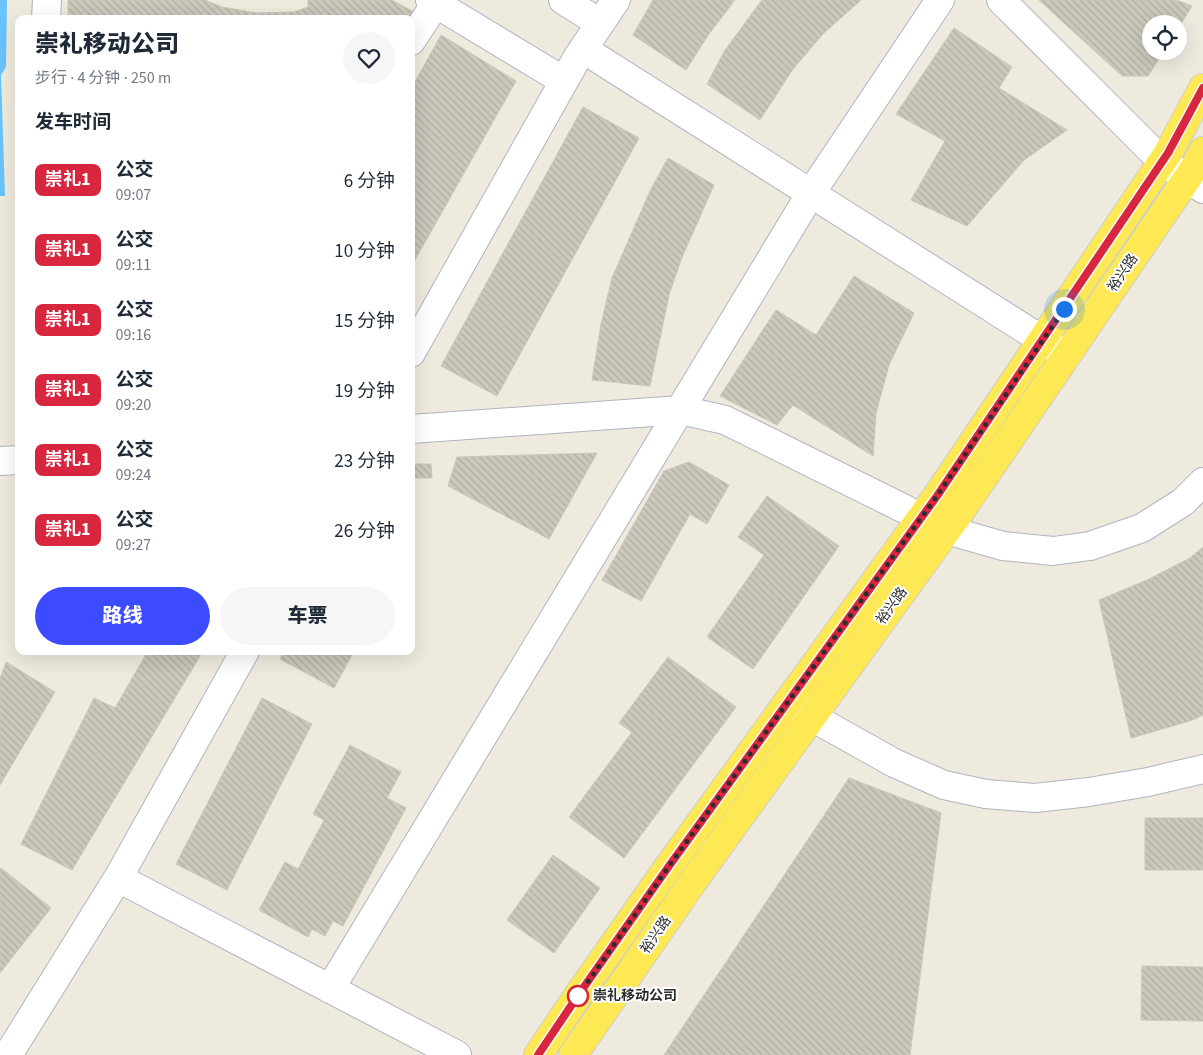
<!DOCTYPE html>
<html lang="zh">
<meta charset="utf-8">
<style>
body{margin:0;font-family:"Source Sans 3","Noto Sans SC",sans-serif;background:#f6f6f7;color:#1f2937;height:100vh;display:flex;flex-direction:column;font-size:19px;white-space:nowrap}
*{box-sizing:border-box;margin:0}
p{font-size:16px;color:#747a83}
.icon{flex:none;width:28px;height:28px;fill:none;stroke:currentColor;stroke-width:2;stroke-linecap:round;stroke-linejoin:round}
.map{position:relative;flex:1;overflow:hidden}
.details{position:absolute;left:15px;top:15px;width:400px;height:640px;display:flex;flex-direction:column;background:#fff;border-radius:10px;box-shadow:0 5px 20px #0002}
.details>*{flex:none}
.badge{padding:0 10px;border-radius:8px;font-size:18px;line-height:32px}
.tools{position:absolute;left:1142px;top:15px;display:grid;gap:10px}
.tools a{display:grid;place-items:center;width:45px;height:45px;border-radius:50%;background:#fff;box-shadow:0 5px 20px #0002;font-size:25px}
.you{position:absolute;width:25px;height:25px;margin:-12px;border:4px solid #fff;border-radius:50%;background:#1a73e8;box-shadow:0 0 0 8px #1a73e833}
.map>.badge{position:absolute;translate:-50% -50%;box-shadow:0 0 0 2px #fff}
h2{padding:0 20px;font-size:19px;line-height:45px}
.round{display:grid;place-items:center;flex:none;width:52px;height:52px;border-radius:26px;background:#f6f6f7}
.summary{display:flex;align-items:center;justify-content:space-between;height:85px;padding:0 20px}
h1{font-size:24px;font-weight:800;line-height:38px}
.cta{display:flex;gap:10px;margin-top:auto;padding:10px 20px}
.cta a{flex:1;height:58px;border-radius:30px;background:#3c4bff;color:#fff;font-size:20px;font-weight:800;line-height:58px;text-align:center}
.cta a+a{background:#f6f6f7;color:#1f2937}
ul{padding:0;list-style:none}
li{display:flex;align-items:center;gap:15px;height:70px;padding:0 20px}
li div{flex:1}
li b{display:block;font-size:19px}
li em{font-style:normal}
li .badge{min-width:55px;font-weight:700;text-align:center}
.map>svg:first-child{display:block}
</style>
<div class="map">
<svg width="1203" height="1055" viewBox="0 0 1203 1055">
<defs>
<pattern id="building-back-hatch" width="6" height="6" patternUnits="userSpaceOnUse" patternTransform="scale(1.25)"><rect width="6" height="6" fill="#cbc8bc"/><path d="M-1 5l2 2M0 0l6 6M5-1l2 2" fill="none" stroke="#afaca2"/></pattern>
</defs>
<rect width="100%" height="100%" fill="#efeade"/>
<path fill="#68c4fb" d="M0,0H7L6,67L1,75L5,196H0Z"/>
<path fill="url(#building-back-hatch)" stroke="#cbc6b7" d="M68,0H205L222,7L256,13L294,12L308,7V0H392L414,12L410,19H68Z
M653,0H735L709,34L686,70L633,35Z
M762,0H861L823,34L793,69L760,120L707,84L725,50Z
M1039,0H1176L1192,6L1179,27V24H1151V51H1164L1148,76H1122Z
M954,28L1012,67L999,88L1067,130L1024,160L967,226L911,200L945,141L896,114Z
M441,35L516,81L411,267V89Z
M583,107L639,138L497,396L441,366Z
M668,158L714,185L681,260L669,295L650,386L592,380L601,324L612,278L650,191Z
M854,276L914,313L889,365L876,413L873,456L793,405L777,425L720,396L776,310L816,335Z
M597,453L549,539L448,486L457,457Z
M689,462L729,485L707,524L690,514L641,601L602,580L664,471Z
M414,464H431L432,478H415Z
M767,496L839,546L753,669L707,637L764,555L738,537Z
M1203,547V715L1190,721L1131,738L1099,600L1147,580L1190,558Z
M19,548V607L16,606Z
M148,651H203L72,870L21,844L94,698L115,708Z
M284,651H354L334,688L280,659Z
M668,657L736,707L624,858L569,817L632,732L619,723Z
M6,662L55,692L0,785V679Z
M262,698L312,724L227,890L176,864Z
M350,745L401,772L387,798L406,808L343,926L333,921L325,936L312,929L308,937L259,910L285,862L298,869L324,820L313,814Z
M849,778L941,813L910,1055H664Z
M1145,818H1203V870H1145Z
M553,855L600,888L554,953L507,920Z
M1,868L51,908L0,973V869Z
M1142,966L1203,967V1021L1141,1020Z"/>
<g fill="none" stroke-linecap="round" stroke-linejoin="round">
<g stroke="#b2b3c2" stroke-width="30">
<path id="minor" d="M430,0L564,81
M563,0L600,23
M1001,0L1162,161L1203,189
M46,19L47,0
M411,41L438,0
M583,49L1066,355
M411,353L577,58L616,0
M411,429L681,410L725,420L947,530L1003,546L1053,551L1090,546L1142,528L1183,502L1203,482
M0,461L19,460
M789,700L812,717L894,763L944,785L986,794L1035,798L1089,792L1148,782L1203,769
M118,878L457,1055
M330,989L811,193L940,0
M8,1055L118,878L245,651"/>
</g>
<g stroke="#cdcdcd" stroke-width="30">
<path id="major" d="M538,1055L579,994L669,866L937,496L1168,153L1203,88
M573,1055L692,883L960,512L1193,170L1203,151"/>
</g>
<use href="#minor" stroke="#fff" stroke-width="28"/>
<use href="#major" stroke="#fee954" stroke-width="28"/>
</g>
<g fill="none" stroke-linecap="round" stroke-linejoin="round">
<g stroke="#fff" stroke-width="11">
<path id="line" d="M538,1055L579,994L669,866L937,496L1168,153L1203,88"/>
</g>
<use href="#line" stroke="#d7263d" stroke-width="8"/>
<path stroke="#2d2d2d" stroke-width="5" stroke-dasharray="0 9" d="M578,996L669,866L937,496L1064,309"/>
</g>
<circle fill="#fff" stroke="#d7263d" stroke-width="2.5" cx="578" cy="996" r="10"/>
<g text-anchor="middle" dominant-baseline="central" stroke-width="4" stroke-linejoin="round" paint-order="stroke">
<g font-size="14" fill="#2d2d2d" stroke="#fff">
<text transform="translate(1123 273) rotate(-56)">裕兴路</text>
<text transform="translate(892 606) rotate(-54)">裕兴路</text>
<text transform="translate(656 935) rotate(-55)">裕兴路</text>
</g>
<g font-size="14" font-weight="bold" fill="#2d2d2d" stroke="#fff" text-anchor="start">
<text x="593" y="996">崇礼移动公司</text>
</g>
</g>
</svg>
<div class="tools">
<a><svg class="icon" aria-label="locate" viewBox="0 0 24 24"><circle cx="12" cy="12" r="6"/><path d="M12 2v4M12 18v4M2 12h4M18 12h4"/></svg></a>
</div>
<div class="you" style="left:1064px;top:309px"></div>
<section class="details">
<div class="summary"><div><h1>崇礼移动公司</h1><p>步行 · 4 分钟 · 250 m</p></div><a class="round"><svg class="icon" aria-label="heart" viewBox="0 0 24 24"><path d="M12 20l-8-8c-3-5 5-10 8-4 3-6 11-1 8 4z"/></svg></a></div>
<h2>发车时间</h2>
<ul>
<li><span class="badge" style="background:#d7263d;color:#fff">崇礼1</span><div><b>公交</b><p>09:07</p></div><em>6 分钟</em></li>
<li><span class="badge" style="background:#d7263d;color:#fff">崇礼1</span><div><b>公交</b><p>09:11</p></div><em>10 分钟</em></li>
<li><span class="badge" style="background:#d7263d;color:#fff">崇礼1</span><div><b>公交</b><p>09:16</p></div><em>15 分钟</em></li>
<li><span class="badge" style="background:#d7263d;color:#fff">崇礼1</span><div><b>公交</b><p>09:20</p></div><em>19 分钟</em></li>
<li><span class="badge" style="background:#d7263d;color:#fff">崇礼1</span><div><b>公交</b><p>09:24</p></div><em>23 分钟</em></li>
<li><span class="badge" style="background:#d7263d;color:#fff">崇礼1</span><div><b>公交</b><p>09:27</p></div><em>26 分钟</em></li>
</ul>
<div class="cta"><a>路线</a><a>车票</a></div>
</section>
</div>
